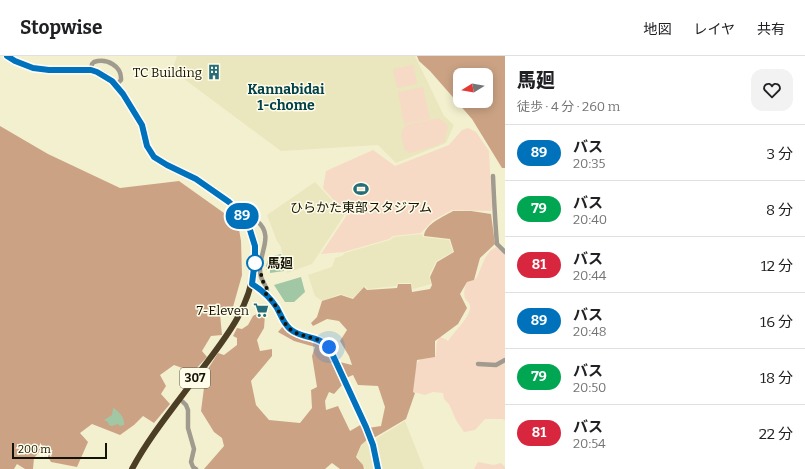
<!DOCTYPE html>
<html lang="ja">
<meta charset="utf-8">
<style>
body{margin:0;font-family:Bitter,"Noto Sans JP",serif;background:#f2f2f2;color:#202124;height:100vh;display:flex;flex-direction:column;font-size:15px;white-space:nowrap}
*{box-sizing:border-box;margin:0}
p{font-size:13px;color:#757577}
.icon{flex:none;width:22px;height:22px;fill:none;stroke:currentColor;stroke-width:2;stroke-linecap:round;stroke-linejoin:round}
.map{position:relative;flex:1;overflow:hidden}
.panel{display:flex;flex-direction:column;background:#fff;width:300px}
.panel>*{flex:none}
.badge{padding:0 8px;border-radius:13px;font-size:14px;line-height:26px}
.needle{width:26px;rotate:259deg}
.tools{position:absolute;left:453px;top:12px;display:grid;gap:8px}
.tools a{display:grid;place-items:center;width:40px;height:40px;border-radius:8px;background:#fff;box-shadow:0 2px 10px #0003;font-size:20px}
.scale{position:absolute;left:12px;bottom:10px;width:95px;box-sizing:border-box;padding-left:4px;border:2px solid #131206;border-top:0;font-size:11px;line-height:14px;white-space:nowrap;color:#131206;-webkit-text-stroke:3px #fffde9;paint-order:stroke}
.you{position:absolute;width:20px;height:20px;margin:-10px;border:3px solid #fff;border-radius:50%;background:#1a73e8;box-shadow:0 0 0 6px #1a73e833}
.map>.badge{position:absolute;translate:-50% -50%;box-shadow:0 0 0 2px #fff}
.round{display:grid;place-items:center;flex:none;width:42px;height:42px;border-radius:12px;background:#f2f2f2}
.head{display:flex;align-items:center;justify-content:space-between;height:68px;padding:0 12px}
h1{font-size:19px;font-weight:800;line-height:30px}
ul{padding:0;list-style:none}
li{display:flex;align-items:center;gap:12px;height:56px;padding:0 12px;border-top:1px solid #e0e0e0}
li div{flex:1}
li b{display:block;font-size:15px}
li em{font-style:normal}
li .badge{min-width:44px;font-weight:700;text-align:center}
header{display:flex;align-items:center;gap:24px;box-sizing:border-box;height:56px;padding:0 20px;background:#fff;border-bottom:1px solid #e0e0e0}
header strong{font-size:19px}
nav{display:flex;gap:22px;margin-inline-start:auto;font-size:14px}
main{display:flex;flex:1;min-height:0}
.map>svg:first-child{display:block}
</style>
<header>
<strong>Stopwise</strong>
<nav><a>地図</a><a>レイヤ</a><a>共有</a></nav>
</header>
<main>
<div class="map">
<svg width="505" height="413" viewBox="0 0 505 413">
<rect width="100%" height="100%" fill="#f3f0cf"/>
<path fill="#eae6bd" d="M177,0H415L444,60L454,69L446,87L396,107L378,89L281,95L172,14Z
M315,126L345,158L312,208L287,217L281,191L277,185L267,159Z
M422,178L423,181L449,184L453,196L436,205L429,220L431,228L413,233L411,227H398L396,230L368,233L365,230L353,242L340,238L322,245L315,240L308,219L332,211L335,202L342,200L345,197L390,184L394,181Z
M405,365L424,413H380L374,384Z
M369,383L371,389L375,413H365L363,409L357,400L361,389Z"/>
<path fill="#f6dac5" d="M413,9L417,28L397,32L393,13Z
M423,31L430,63L404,68L398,36Z
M439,62L448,70L444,86L433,91L409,97L404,93L401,77L406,69Z
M468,72L476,76L489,95L492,151L491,155L452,154L432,165L421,177L393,180L389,183L344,196L321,198L347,159L323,132L326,115L373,94L395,110L449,89L462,74Z
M496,191L505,197V364L502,363H485L475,374L464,376L456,364L449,348L444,343L443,337L433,336L425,339L413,336C413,328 413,305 422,303C426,302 430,302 435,301C438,294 434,287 440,281L445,283L448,285C454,276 468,263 470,253C471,247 467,246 465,242C463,237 465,231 467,226L474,224L477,221L485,202L490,195Z
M478,406L494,409L501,407L505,411V413H474Z"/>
<path fill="#cba384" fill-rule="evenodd" d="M417,0H505V112H502L472,63L430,15L419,5ZM460,19H486V45H460Z
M0,70L48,98L120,132L179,125L238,167L241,185L242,219L233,251L220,258L222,279L211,280L202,295L207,301L193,316L174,309L160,319L166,330L161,338L170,348L154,367L143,360L134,369L120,379L92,368L80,377L88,386L77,411L51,406L47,399L39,396L34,402L33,413H25L17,408L14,413H0Z
M453,155H471L491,158L495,188L480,202L474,224L467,226L460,238L467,252L458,268L435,285V301L417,304L413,336L415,337L406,363L372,383L368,372L381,370L385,351L378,330L358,329L353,319L346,322L340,306L352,309L349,300L340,285L347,274L339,265L327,263L313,270L311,267L317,261L322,245L341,239L353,243L364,231L367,234L397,232L398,228H411L412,236L430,233L432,229L430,221L437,206L454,196L450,183L424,180C425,168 443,161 453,155Z
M260,256L265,259L264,272L257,284L260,295L272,293V300L251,325L256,349L269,364L300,367L312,352L311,334L317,331L312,300L315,291L294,285L278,276L284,269L295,281L321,289L328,298L342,329L334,338L329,336L325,345L326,354L338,350L350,375L362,368L368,383L361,389L356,401L363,409L364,413H340L332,407L325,413H204L224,390L222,382L214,376L201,355L206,316L218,297L224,299L237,289V282L233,280L237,272L242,273L248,269L253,260Z"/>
<path fill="#a1c7a4" d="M281,198L284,215L270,217V214H266V210L269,201Z
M301,221L305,236L294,246H285L274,229Z
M114,352C120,357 125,362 124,369L120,370L118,368L111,370L109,369L108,366L104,364L112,359L113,353Z"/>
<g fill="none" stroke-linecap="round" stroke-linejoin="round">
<path stroke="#a19a8e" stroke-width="4.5" d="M91,14L92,8L94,6C107,2 122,10 121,24L116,29
M493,120C494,143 495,165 497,188L505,196
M240,157C247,157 252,161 257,165C274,179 260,195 260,213C260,217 260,221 263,225C264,228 266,230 267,234L265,237
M478,308L496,309L505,304
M183,346L186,349L188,354V372L194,393L191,406L193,411L196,413"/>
<path stroke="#625540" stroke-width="5.5" d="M252,228C262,234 270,241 277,252C281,259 283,267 290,273C302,283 317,279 329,291L366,371L373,389L378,413"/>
<path stroke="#4c3e24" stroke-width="6" d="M7,0C17,6 29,12 41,14C62,17 86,8 106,20C118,28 123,39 130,51C134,58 140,64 142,71C147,82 146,94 155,102C166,111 182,115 195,122C206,128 233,147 240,157C253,174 257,191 254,211C250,255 221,287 196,321C174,351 149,381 132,413"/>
</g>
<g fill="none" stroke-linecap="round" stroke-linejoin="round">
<g stroke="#fff" stroke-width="9">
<path id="line" d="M7,0L15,5L33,12L49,14H91L97,16L112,25L123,38L142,69L147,90L154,101L167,109L196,123L229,146L240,157L250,174L255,190V203L252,228C262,234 270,241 277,252C281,259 283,267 290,273C302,283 317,279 329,291L366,371L373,389L378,413"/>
</g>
<use href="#line" stroke="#0072bc" stroke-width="6"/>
<path stroke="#131206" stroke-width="4" stroke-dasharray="0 7.2" d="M255,207L260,211L262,224L266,230L267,234L265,237C270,242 275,248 278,254C282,261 284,268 290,273C302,283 317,279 329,291"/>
</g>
<defs>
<g id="building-bare" transform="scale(1.2)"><path d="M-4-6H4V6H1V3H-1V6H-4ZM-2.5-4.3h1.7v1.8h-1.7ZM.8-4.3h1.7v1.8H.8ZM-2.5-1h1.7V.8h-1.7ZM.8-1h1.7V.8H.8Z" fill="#256d7a" stroke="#fffde9" stroke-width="2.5" paint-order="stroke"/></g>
<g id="stadium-bare" transform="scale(1.2)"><path d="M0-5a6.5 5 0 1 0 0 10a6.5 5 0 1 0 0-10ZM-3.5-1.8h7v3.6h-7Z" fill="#256d7a" stroke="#fffde9" stroke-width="2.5" paint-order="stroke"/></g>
<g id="supermarket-bare" transform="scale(1.2)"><path d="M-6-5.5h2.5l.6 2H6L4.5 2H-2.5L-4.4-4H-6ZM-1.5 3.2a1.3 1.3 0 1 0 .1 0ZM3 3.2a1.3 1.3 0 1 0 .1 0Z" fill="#256d7a" stroke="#fffde9" stroke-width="2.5" paint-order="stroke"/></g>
</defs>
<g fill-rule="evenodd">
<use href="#building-bare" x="214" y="16"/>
<use href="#stadium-bare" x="361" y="133"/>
<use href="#supermarket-bare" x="261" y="254"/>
</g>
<circle fill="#fff" stroke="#0072bc" stroke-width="2" cx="255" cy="207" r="8"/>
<g text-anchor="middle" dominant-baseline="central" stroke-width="3" stroke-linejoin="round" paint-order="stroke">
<rect fill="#fffde9" stroke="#5a584a" stroke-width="1" x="180" y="312" width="30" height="20" rx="3"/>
<g font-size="12" font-weight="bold" fill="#131206">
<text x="195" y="322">307</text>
</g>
<g font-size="13" fill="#131206" stroke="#fffde9" text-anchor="end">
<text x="202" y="16">TC Building</text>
<text x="361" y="151" text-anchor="middle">ひらかた東部スタジアム</text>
<text x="249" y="254">7-Eleven</text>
</g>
<g font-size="13" font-weight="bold" fill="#131206" stroke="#fffde9" text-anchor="start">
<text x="267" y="207">馬廻</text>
</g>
<g font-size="14" font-weight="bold" fill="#00414b" stroke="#fffde9">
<text x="286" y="33">Kannabidai<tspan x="286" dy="16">1-chome</tspan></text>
</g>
</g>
</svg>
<div class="tools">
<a><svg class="needle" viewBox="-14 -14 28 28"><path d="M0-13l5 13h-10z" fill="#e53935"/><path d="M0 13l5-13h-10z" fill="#757577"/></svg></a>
</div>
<div class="scale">200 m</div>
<div class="you" style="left:329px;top:291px"></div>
<b class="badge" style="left:242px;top:160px;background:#0072bc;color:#fff">89</b>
</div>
<section class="panel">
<div class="head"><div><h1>馬廻</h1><p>徒歩 · 4 分 · 260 m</p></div><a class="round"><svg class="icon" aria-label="heart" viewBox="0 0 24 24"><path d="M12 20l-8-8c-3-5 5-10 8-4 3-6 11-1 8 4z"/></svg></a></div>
<ul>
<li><span class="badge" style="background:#0072bc;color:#fff">89</span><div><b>バス</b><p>20:35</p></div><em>3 分</em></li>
<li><span class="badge" style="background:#00a651;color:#fff">79</span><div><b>バス</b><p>20:40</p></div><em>8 分</em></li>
<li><span class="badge" style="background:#d7263d;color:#fff">81</span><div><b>バス</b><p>20:44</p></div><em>12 分</em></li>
<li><span class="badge" style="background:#0072bc;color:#fff">89</span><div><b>バス</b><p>20:48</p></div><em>16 分</em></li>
<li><span class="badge" style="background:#00a651;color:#fff">79</span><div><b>バス</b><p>20:50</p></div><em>18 分</em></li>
<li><span class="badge" style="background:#d7263d;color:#fff">81</span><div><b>バス</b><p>20:54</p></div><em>22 分</em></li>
</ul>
</section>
</main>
